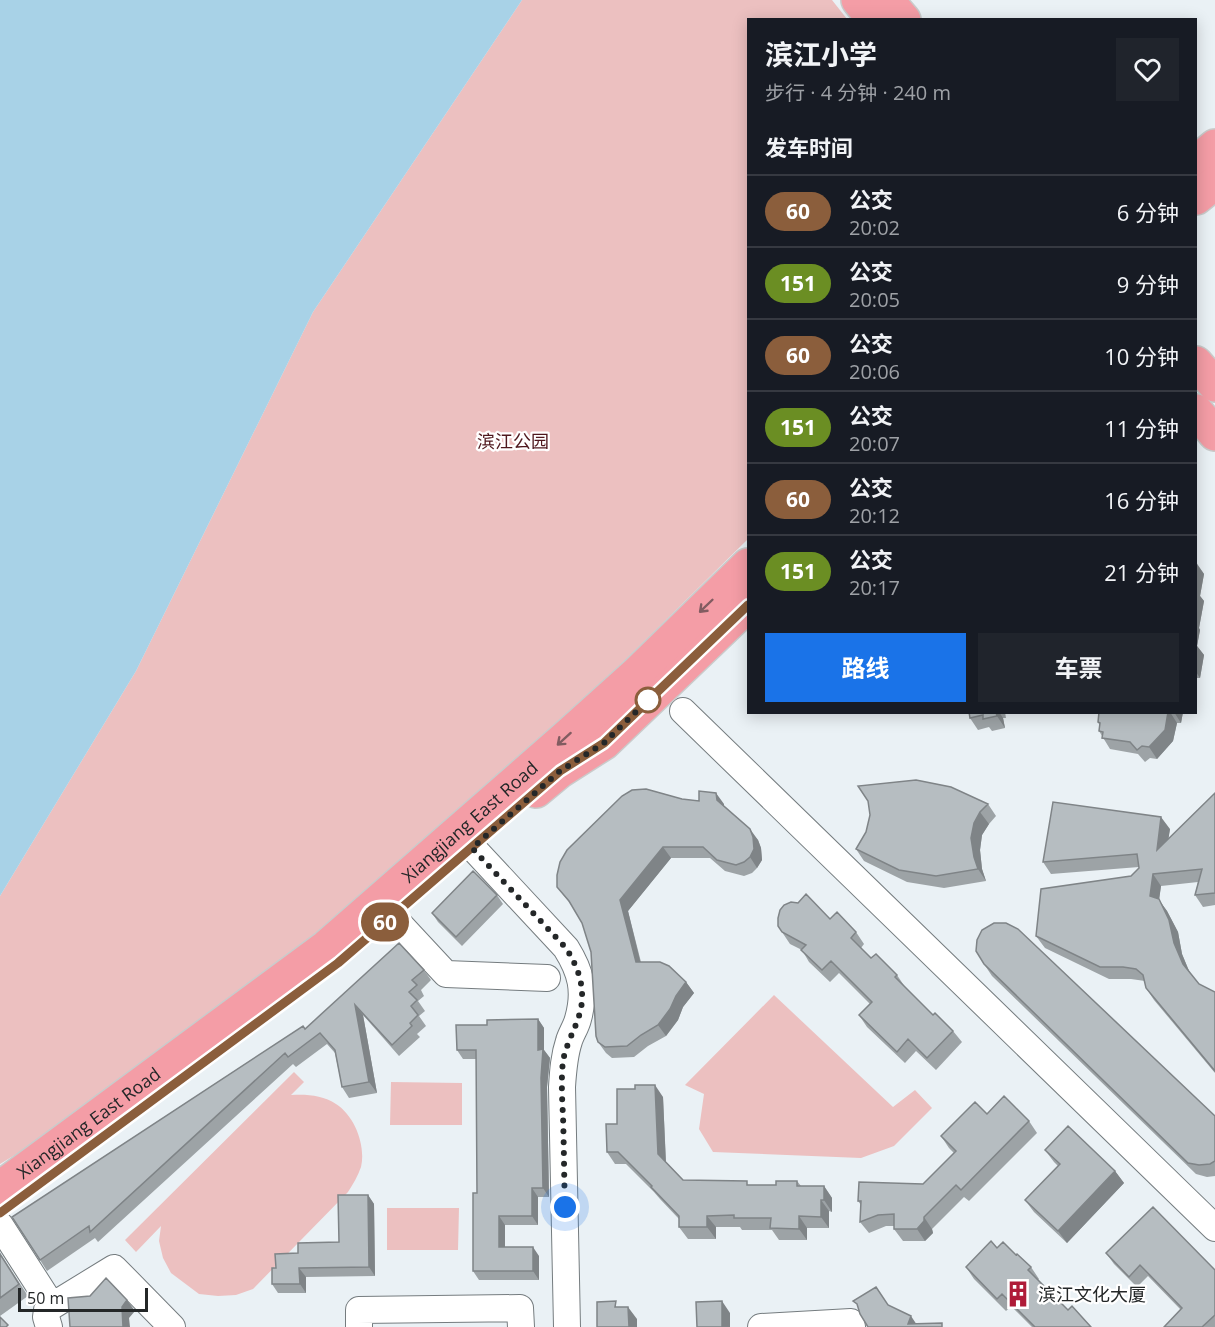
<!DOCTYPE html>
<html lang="zh">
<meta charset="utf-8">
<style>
body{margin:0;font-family:"Open Sans","Noto Sans SC",sans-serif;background:#20242c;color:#f1f3f6;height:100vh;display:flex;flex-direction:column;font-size:22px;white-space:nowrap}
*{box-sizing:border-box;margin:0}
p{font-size:20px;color:#9ea1a6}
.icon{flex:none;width:33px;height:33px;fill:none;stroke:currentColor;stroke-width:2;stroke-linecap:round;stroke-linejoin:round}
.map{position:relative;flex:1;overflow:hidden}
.panel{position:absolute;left:747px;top:18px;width:450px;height:696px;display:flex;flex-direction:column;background:#171b24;border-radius:0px;box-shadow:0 3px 15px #0003}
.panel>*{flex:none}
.badge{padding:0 12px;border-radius:20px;font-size:21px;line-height:39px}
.scale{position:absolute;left:18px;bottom:15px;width:130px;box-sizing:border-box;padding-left:6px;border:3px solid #242728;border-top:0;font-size:16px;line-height:21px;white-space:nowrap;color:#242728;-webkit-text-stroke:4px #fff;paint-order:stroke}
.you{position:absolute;width:30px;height:30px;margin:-15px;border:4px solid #fff;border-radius:50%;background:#1a73e8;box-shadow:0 0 0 9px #1a73e833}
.map>.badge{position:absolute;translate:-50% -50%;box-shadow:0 0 0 3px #fff}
h2{padding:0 18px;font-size:22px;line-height:54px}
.round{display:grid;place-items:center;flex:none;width:63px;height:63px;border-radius:0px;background:#20242c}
.headline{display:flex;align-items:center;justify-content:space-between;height:102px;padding:0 18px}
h1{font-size:28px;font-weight:700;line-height:45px}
.cta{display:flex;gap:12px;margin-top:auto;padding:12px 18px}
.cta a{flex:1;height:69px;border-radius:0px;background:#1a73e8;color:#fff;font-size:24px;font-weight:700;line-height:69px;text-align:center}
.cta a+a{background:#20242c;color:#f1f3f6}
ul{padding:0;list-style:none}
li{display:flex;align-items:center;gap:18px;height:72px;padding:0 18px;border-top:2px solid #363941}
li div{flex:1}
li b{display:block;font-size:22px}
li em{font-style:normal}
li .badge{min-width:66px;font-weight:700;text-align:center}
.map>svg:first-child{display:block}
</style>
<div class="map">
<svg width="1215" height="1327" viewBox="0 0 1215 1327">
<rect width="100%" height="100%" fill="#eaf1f5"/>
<path fill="#ecc0c0" d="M522,0H832L847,19L748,20V539L544,740L393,876L79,1116L0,1164V896L136,671L313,312Z
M774,995L893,1107L915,1090L932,1108L894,1146L861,1158L713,1152L699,1129L704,1094L685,1085Z
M294,1072L304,1082L291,1095C306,1094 323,1095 336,1104C355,1116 366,1146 361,1167C358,1176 353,1184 348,1192L253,1289L236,1295L218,1296L199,1294L171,1273L163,1258L159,1241L161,1226L136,1252L125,1240Z
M391,1082L462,1083V1125H390Z
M387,1208H459L458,1250H387Z"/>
<path fill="#a8d2e7" d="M0,0H522L313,312L136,671L0,896Z"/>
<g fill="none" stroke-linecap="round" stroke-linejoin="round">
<g stroke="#757c7f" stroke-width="28">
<path id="minor" d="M683,711L1215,1228
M472,847L566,948C581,972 586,991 578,1019C576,1027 571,1034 569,1041C564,1056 563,1071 562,1087L567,1327
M392,916L446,974L547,978
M0,1225L52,1306L114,1268L172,1327
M49,1327L46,1317L47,1310L52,1306
M359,1327V1310L520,1308L521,1327
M761,1327L851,1322L852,1327"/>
</g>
<g stroke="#cacbcb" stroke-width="36">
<g id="major">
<path d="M858,0L874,20"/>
<path d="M887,0L904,20"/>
<path d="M1196,162L1215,146"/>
<path d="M1196,198L1215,183"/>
<path d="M1196,363L1215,385"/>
<path d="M1196,411L1215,434"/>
<path d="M536,791L560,771L604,743L748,605"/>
<path id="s1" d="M0,1188L326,947L565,738L636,674L748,565"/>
</g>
</g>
<use href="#minor" stroke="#fff" stroke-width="26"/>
<use href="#major" stroke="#f49da6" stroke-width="33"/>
</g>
<path fill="#9da3a6" d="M1196,562L1204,574L1200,596L1204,601L1199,628L1200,630L1197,646L1204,655L1200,678H1196Z
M969,712H1005L1006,718H1003L1005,728L992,731L989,727L978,730L970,718Z
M1099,712H1183L1181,723H1177L1173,741L1157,759L1150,758L1145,762L1138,754L1110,749L1099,731L1100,726L1098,722Z
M1215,793V905L1203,907L1195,895L1198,882L1161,886L1159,900L1167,911L1178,932L1182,954L1190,973L1199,984L1215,992V1073L1154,1000L1146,988L1145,981L1131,979H1109L1045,948L1036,936L1131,876L1139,868V867L1051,874L1043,862L1170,829L1168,839Z
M682,799L724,804V807L758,840L761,848L762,860L757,868L752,873L744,876L725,871L710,858H671L628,911L641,962L686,982L694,993L683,1007L678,1020L666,1036L648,1046L634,1057L612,1058L606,1053L598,1042L591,952L582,923L573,907L557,887Z
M988,804L996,816L989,824L982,835L980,850L982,869L986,881L944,888L907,882L864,861L856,849Z
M497,895L503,904L462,946L438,922L432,913Z
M830,919L856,932L864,944L861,948L871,958L897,975L905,987L933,1015L953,1031L962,1042L936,1070L916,1051L905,1063L867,1027L859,1015L870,1004L839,973L830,982L809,962L802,950L790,944L782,932Z
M984,964L1215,1116V1176L1207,1177L1196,1174L992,976Z
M424,970L431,980L421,990L424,996L418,1001L425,1011L419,1016L426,1026L417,1034L420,1037L399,1056L363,1015L377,1093L349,1098L342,1087L335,1053L327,1044L296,1067L293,1064L98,1242L95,1238L47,1271L40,1260L305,1029Z
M538,1019L544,1028V1050L550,1058L547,1087L549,1197H538V1225H505V1247L539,1256V1280H479L473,1271L477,1193L476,1059H463L457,1050L487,1025Z
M635,1089L663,1097L666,1162L683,1180L750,1185H776L797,1181L801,1186H824L832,1198V1212L829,1211V1228H807V1240H779L772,1230H742L740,1227H716V1239H688L679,1227V1219L660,1199L654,1192L626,1164H615L607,1152L617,1124Z
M987,1114L1029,1121L1037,1133L969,1201L964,1197L932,1229L933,1233L925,1241H903L894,1229V1226H886L869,1233L860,1222L861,1205L858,1201L923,1184L954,1153L949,1148L941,1136Z
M1045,1150L1115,1171L1124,1183L1067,1243L1034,1212L1025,1200L1058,1166L1054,1162Z
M368,1195L374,1204L375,1276L306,1277V1293H278L272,1284L276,1268L298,1253L339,1242Z
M997,1248L1016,1255L1031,1267L1039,1279L1038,1280L1068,1310L1091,1327H1032L1011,1306L1006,1311L974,1279L966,1267Z
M0,1253L28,1296L0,1316Z
M1106,1253L1215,1270V1327H1164L1181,1310L1148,1276L1137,1287L1114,1264Z"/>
<path fill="#7f8487" d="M1196,563L1204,574L1200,596L1204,601L1199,628L1200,630L1197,646L1204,655L1200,678L1196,672Z
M996,712H999L1003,718L1005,728L997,716Z
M1168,712H1170L1177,723L1173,741L1157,759L1149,747Z
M1174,712H1183L1181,723Z
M716,793L724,804V811L717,800Z
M980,812L989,824L982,835L980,850L982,869L986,881L978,869L974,857L971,838L974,823Z
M1161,817L1170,829L1165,862L1157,850Z
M750,829L758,840L761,848L762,860L757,868L750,857Z
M663,847L671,858L628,911L643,973L636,962L620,900Z
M1153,874L1161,886L1159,900L1167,911L1178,932L1182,954L1191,976L1183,964L1150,896Z
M686,982L694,993L683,1007L678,1020L666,1036L658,1025L676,996Z
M355,1005L363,1015L377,1093L369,1082Z
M538,1019L544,1028V1050L550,1058L547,1087L549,1197L543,1188L538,1050Z
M655,1085L663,1097L666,1166L658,1154Z
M1115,1171L1124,1183L1067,1243L1058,1231Z
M824,1186L832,1198V1212L824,1200Z
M532,1188L538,1197V1225L532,1216Z
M368,1195L374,1204L375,1276L369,1267Z
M821,1200L829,1211V1228L821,1217Z
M499,1216L505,1225V1256L499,1247Z
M707,1216L716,1227V1239L707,1227Z
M799,1216L807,1228V1240L799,1229Z
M924,1217L932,1229L933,1233L925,1241L917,1229Z
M533,1247L539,1256V1280L533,1271Z
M299,1268L306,1277V1293L300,1284Z
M127,1300L135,1311L129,1318L130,1327H123L122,1307Z
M722,1301L730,1313V1327H722Z
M628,1307L637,1319V1327H629Z
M911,1316L917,1325L908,1324Z"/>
<path fill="#b6bdc1" stroke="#7f8487" stroke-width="1.5" d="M969,712H996L997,716L983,719V715L970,718Z
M1099,712H1168L1165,730L1149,747L1142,746L1137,750L1130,742L1102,738L1103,732L1099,731L1100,723L1098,722Z
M916,780L951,787L988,804L980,812L974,823L971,838L974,857L978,869L936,876L899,870L856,849L866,832L870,815L868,801L858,786Z
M646,789L682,799L699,801V791L716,793L717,800L750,829L753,837L754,849L750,857L744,862L736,865L717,860L703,847H663L620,900L636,962H660L669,966L686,982L676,996L670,1009L658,1025L641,1035L627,1046L605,1047L598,1042L596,1036L591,952L582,923L569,901L557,887V875L560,862L567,850L622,796L632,790Z
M1215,793V893L1195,895L1202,869L1153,874L1150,896L1159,899L1169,920L1174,943L1183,964L1199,984L1215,992V1071L1146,988L1143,975L1136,969L1123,967H1100L1036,936L1041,889L1131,876L1139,868L1137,854L1043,862L1053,802L1161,817L1157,850Z
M473,871L497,895L456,937L432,913Z
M806,894L830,919L837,912L856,932L851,938L871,958L876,954L897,975L895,977L933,1015L935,1013L953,1031L927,1058L908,1039L897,1052L859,1015L872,1002L831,961L822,970L801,950L806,945L782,932L778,926V918L780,910L784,905L791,902L798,903Z
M994,923H1006L1018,929L1215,1116V1161L1210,1164L1199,1165L1188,1163L984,964L976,951L977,940L982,930Z
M399,943L424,970L412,980L417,985L409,992L417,1000L411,1006L418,1015L410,1023L412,1026L392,1045L355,1005L369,1082L342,1087L335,1050L320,1033L288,1057L285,1053L90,1232L89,1226L40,1260L12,1217L303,1026L305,1029Z
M538,1019V1050L543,1049L541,1078L543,1188H532V1216H499V1247H533V1271H473V1193H477L476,1050H457L456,1025H487V1020Z
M635,1085H655L658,1154L683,1180L747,1181V1185H776V1181H797V1186H824V1200H821V1217L799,1216V1229L770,1228L771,1218H734V1215L707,1216V1227H679V1216L651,1187L652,1186L618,1152H607L606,1124H617V1089H635Z
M1004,1096L1029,1121L961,1190L956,1185L924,1217V1221L917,1229H894V1214L878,1215L860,1222L861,1201H858L859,1182L923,1184L956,1151L941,1136L975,1102L987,1114Z
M1068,1126L1115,1171L1058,1231L1025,1200L1060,1164L1045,1150Z
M338,1195H368L369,1267L299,1268L300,1284H272V1268H276L275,1254L298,1253V1243L339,1242Z
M1153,1207L1215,1270V1315L1202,1327H1164L1182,1308L1140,1265L1129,1277L1106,1253Z
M991,1241L997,1248L1003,1242L1016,1255L1017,1254L1031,1267L1028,1270L1068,1310L1072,1306L1091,1327H1035L1002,1294L997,1299L966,1267Z
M0,1254L19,1284L0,1298Z
M106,1278L127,1300L122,1307L123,1327H70L68,1298L90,1296Z
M876,1287L888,1305L911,1316L908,1324L942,1323V1327H868L860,1314L857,1304L853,1301Z
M616,1301L615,1307H628L629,1327H597V1302Z
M722,1301V1327H697L696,1302Z
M0,1317L8,1325L6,1327H0Z"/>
<defs><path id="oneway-shaft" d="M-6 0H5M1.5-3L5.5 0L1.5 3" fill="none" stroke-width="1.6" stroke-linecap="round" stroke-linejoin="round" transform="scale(1.5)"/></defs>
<g stroke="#825c61">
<use href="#oneway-shaft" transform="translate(706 606) rotate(136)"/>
<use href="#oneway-shaft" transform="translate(564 739) rotate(138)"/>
</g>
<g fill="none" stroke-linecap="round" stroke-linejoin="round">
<g stroke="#fff" stroke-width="14">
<path id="line" d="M0,1213L338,963L560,771L604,743L748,605"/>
</g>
<use href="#line" stroke="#8b5e3c" stroke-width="9"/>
<path stroke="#242728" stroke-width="6" stroke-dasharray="0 10.8" d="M565,1207C564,1177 564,1146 563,1116C562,1098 561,1078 563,1061C567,1039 581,1021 582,1000C583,980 576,964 566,948L472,848L560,771L604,743L648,700"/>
</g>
<defs>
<g id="building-bare" transform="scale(2.07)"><path d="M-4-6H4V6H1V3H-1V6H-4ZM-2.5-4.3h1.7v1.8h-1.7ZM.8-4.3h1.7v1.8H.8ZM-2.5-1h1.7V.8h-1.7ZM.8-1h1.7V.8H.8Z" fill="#af1b38" stroke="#fff" stroke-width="2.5" paint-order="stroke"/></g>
</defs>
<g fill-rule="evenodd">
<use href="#building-bare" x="1018" y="1294"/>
</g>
<circle fill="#fff" stroke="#8b5e3c" stroke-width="3" cx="648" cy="700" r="12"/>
<g text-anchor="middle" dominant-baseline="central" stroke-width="4.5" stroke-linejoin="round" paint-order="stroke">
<g font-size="18" fill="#4e171d" stroke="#fff">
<text x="513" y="441">滨江公园</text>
</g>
<g font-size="18" fill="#242728" stroke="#fff">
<text stroke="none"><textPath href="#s1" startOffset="596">Xiangjiang East Road</textPath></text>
<text stroke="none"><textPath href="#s1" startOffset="110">Xiangjiang East Road</textPath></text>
</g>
<g font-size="18" fill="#242728" stroke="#fff" text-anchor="start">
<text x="1038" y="1294">滨江文化大厦</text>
</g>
</g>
</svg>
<div class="scale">50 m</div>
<div class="you" style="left:565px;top:1207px"></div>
<b class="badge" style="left:385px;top:922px;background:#8b5e3c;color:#fff">60</b>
<section class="panel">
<div class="headline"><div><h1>滨江小学</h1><p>步行 · 4 分钟 · 240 m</p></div><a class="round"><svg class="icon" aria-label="heart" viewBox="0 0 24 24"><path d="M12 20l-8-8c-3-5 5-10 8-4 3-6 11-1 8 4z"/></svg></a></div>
<h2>发车时间</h2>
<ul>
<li><span class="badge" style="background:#8b5e3c;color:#fff">60</span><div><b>公交</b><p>20:02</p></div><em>6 分钟</em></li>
<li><span class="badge" style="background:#6b8e23;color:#fff">151</span><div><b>公交</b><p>20:05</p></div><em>9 分钟</em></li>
<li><span class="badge" style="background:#8b5e3c;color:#fff">60</span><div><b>公交</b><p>20:06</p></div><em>10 分钟</em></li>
<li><span class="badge" style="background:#6b8e23;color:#fff">151</span><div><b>公交</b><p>20:07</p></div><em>11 分钟</em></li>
<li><span class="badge" style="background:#8b5e3c;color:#fff">60</span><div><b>公交</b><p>20:12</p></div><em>16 分钟</em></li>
<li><span class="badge" style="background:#6b8e23;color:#fff">151</span><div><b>公交</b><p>20:17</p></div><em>21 分钟</em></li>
</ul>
<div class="cta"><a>路线</a><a>车票</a></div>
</section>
</div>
